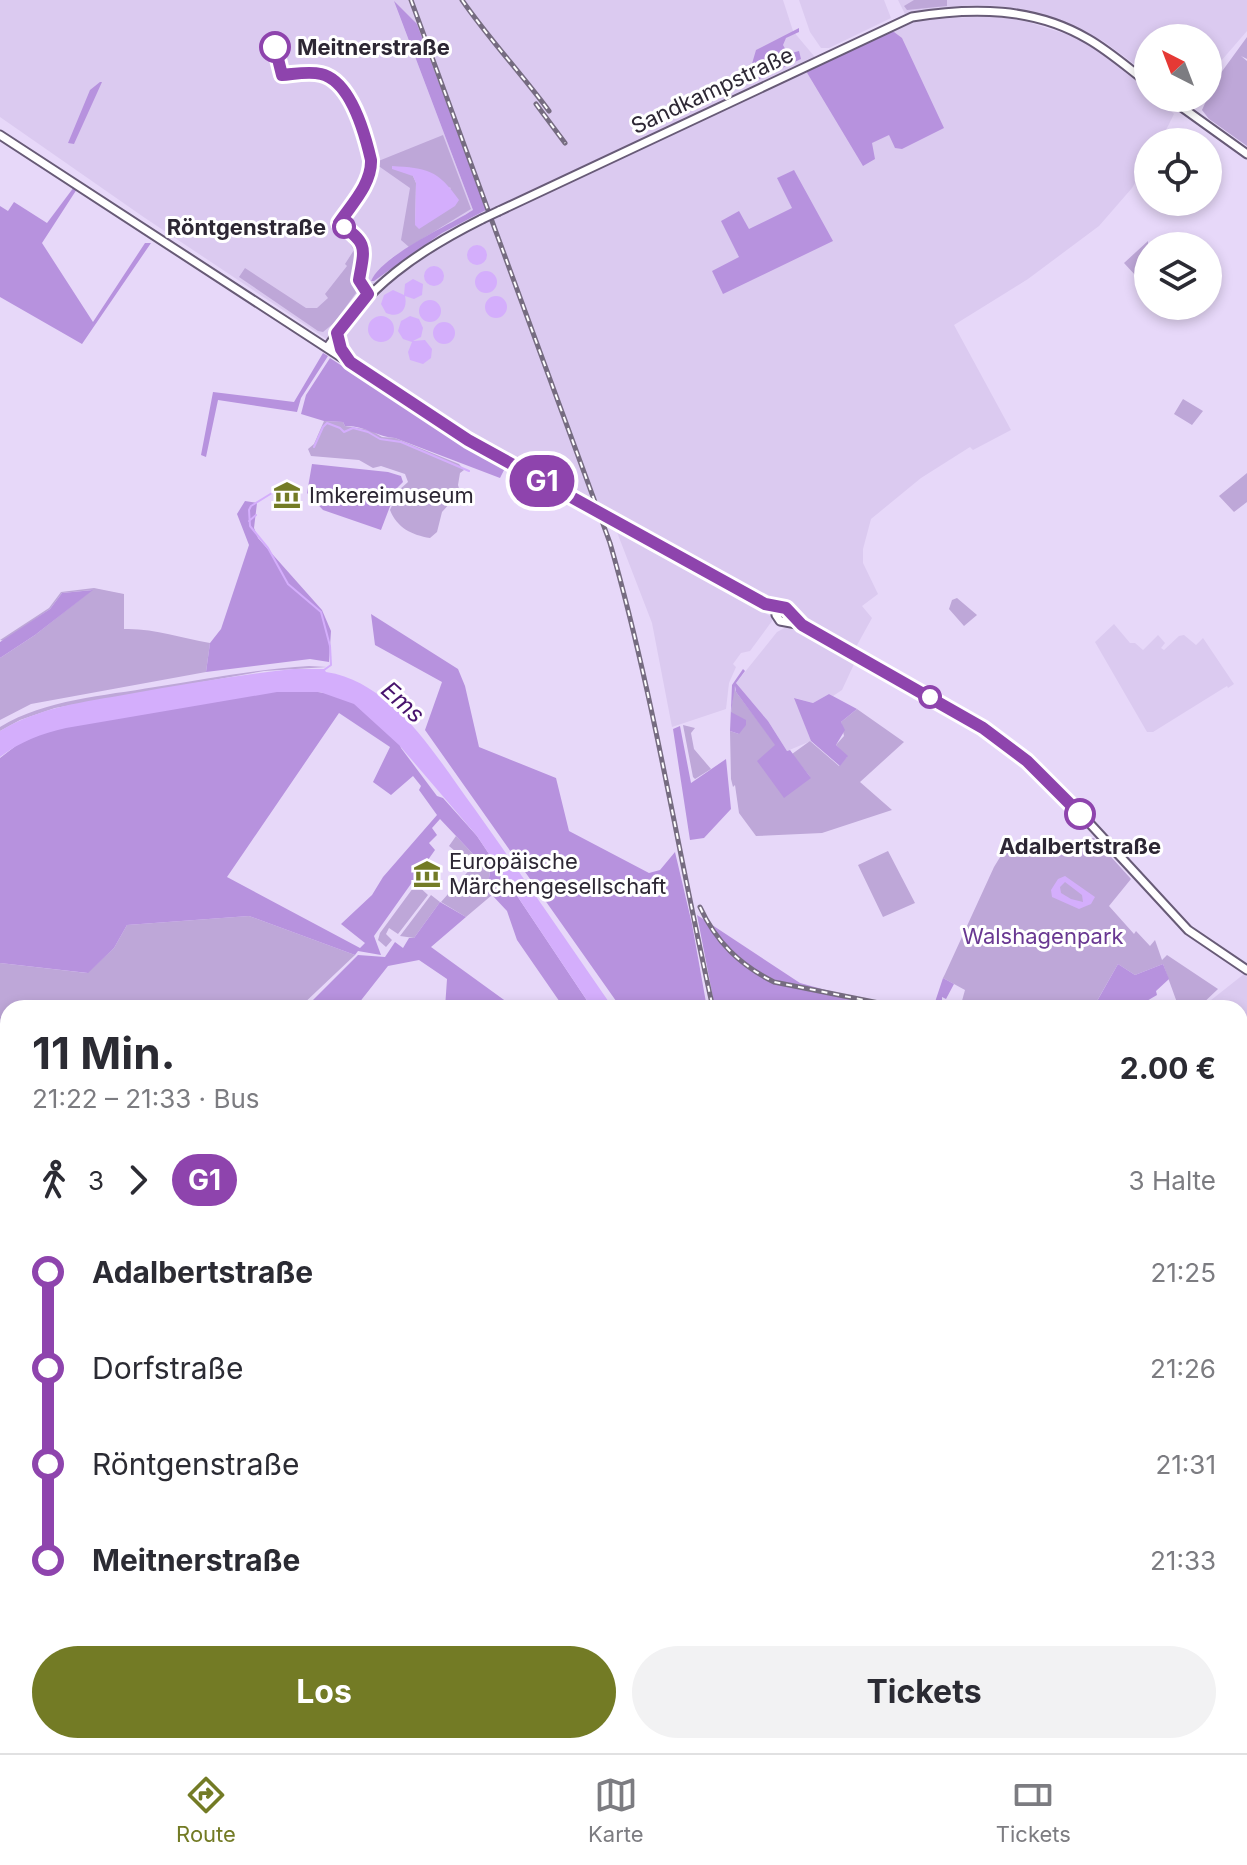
<!DOCTYPE html>
<html lang="de">
<meta charset="utf-8">
<style>
body{margin:0;font-family:Inter,sans-serif;background:#f2f2f3;color:#2b2b33;height:100vh;display:flex;flex-direction:column;font-size:30px;white-space:nowrap}
*{box-sizing:border-box;margin:0}
p{font-size:26px;color:#7c7c81}
.icon{flex:none;width:44px;height:44px;fill:none;stroke:currentColor;stroke-width:2;stroke-linecap:round;stroke-linejoin:round}
.map{position:relative;flex:1;overflow:hidden}
.side{position:absolute;left:0px;top:1000px;width:1248px;height:754px;display:flex;flex-direction:column;background:#fff;border-radius:24px 24px 0 0;box-shadow:0 4px 12px #0003}
.side>*{flex:none}
.badge{padding:0 16px;border-radius:26px;font-size:28px;line-height:52px}
.needle{width:52px;rotate:318deg}
.buttons{position:absolute;left:1134px;top:24px;display:grid;gap:16px}
.buttons a{display:grid;place-items:center;width:88px;height:88px;border-radius:50%;background:#fff;box-shadow:0 4px 12px #0003;font-size:40px}
.map>.badge{position:absolute;translate:-50% -50%;box-shadow:0 0 0 4px #fff}
.legs{display:flex;align-items:center;gap:12px;height:88px;padding:0 32px;font-size:26px}
.legs p{margin-inline-start:auto}
.head{display:flex;align-items:center;justify-content:space-between;height:136px;padding:0 32px}
h1{font-size:44px;font-weight:700;line-height:60px}
.action{display:flex;gap:16px;margin-top:auto;padding:16px 32px}
.action a{flex:1;height:92px;border-radius:48px;background:#737b25;color:#fff;font-size:32px;font-weight:700;line-height:92px;text-align:center}
.action a+a{background:#f2f2f3;color:#2b2b33}
ul{padding:0 32px;list-style:none}
li{display:flex;align-items:center;gap:28px;height:96px;font-size:30px}
li i{display:grid;place-items:center;width:12px;height:100%;margin:0 10px;background:currentColor}
li i::after{content:'';width:20px;height:20px;margin:-10px;border:6px solid;border-radius:50%;background:#fff}
li p{margin-inline-start:auto}
li:first-child i{background:linear-gradient(#0000 50%,currentColor 0)}
li:last-child i{background:linear-gradient(currentColor 50%,#0000 0)}
.tab-bar{display:flex;justify-content:space-around;align-items:center;height:112px;border-top:2px solid #e1e1e2;background:#fff;font-size:22px;color:#7c7c81}
.tab-bar a{display:grid;justify-items:center;gap:4px}
.tab-bar .current{color:#737b25}
.map>svg:first-child{display:block}
</style>
<div class="map">
<svg width="1247" height="1753" viewBox="0 0 1247 1753">
<rect width="100%" height="100%" fill="#e7d8f9"/>
<path fill="#dbcaf0" fill-rule="evenodd" d="M0,0H783L793,31L819,62L913,20L992,16L1025,21L1075,37L1095,49L1148,90V98H1158L1174,114L1160,142H1148V162L1132,188L1099,226L1028,279L954,325L1011,430L973,450L970,447L921,478L871,519L863,549V563L878,594L862,606L872,618L856,647L795,612V605L788,600L780,605L772,604L471,433L361,360L348,349L334,344L145,218L0,117ZM395,4L486,210L442,233L374,281L391,258L473,210Z
M799,0H884L891,18L829,48H821L810,32Z
M898,0H1247V31L1208,76V38H1148V74L1103,41L1044,15L1002,6L968,5L905,14Z
M615,527L772,617V621L750,651L741,653L733,664L736,667L729,683L726,709L672,727L652,623Z
M1114,624L1130,643H1135L1143,650L1158,635L1165,643L1161,648L1164,650L1179,636L1184,635L1196,645L1203,638L1234,684L1228,688L1227,686L1153,732H1147L1095,642Z
M790,625L855,662L842,690L833,696L829,694L813,703L795,698L811,741L787,751L768,721L736,683L777,632Z
M1244,974L1247,977V1186L1240,1178V1008H1201Z
M8,1544V1584L0,1577V1553Z
M1040,1746H1086L1088,1753H1041Z
M1190,1746H1223L1225,1753H1163Z"/>
<path fill="#bea7d8" fill-rule="evenodd" d="M914,0H947V6L907,10L904,6Z
M1247,37V59L1241,56L1247,61V146L1209,119L1202,110L1215,81Z
M443,135L471,209L409,247L401,240L410,188L380,167H376V162ZM404,173L451,188L415,224L416,183L413,176Z
M352,237C369,255 351,272 356,293L334,323L323,332L318,331L239,277L245,268L306,308H317L328,298L325,294L347,266L345,264L354,250L349,242Z
M1148,241V265L1136,276L1124,263Z
M1183,399L1203,411L1192,425L1174,414Z
M324,421L343,422L345,426L370,430L382,437L395,438L459,464L464,470L460,473L458,485L460,492L442,512L437,532L430,538C412,535 397,528 390,510L399,490L408,482L405,474L381,466L373,468L359,460L311,456L308,449L314,444Z
M1247,473V502L1234,512L1219,496Z
M94,588L124,594V629C154,628 180,638 210,643L206,672L31,704L0,720V658L35,635L92,590L62,593L50,609L4,641L0,640L49,608L61,592Z
M957,598L977,615L964,626L949,609L952,600Z
M309,666L327,667L264,671L55,708L20,720L0,731V727C46,699 104,696 155,687C207,679 257,669 309,666Z
M734,686L736,692L776,745L811,778L792,754L810,741L839,766L847,757L836,745L844,736L841,722L857,709L904,742L860,782L892,810L822,833L756,836L739,813L735,785L733,787L731,779L730,731L739,734L731,713Z
M683,725L695,728L691,733L694,749L711,769L695,779L693,777Z
M456,836L490,872L488,884L492,895L466,917L441,902L473,866L449,846Z
M1094,838L1131,879L1109,906L1134,934L1136,931L1150,946L1155,940L1162,960L1167,955L1218,989L1198,1008H1179L1163,964L1135,975L1118,964L1093,1008H960L965,990L943,978L945,974L994,867L1005,849L1033,847L1038,850L1066,847L1071,841Z
M888,851L915,903L883,917L858,865Z
M416,884L428,895L398,934L389,928L386,934L392,940L386,947L378,940L380,933Z
M431,895L440,902L414,938L400,936Z
M249,916L355,955L299,1008H8V1029L0,1031V963L87,973L114,948L127,925Z
M0,1164L8,1165V1196H0Z
M1240,1539L1247,1544V1581L1240,1578Z
M285,1746H591L590,1753H301Z
M717,1746H858L860,1753H719Z"/>
<path fill="#b792de" fill-rule="evenodd" d="M394,1L417,24L486,210L442,233L374,281H371C382,255 448,226 473,210Z
M799,28V32L786,38L783,45L788,54L799,51L801,59L757,80L751,78L749,74L756,50Z
M889,32H894L902,38L944,128L902,149L895,148L889,135L872,143L875,159L863,166L806,71Z
M100,82H102L74,144L68,143L90,90Z
M794,170L833,241L723,294L712,271L739,257L721,221L739,211L749,229L792,208L777,178Z
M74,187L77,189L42,243L93,322L145,243H151L82,344L0,297V206L8,211L14,202L47,223Z
M323,353L328,356L301,398L297,412L218,400L206,457L201,455L213,392L294,402Z
M330,358L407,409L505,468L500,478L395,438C377,437 364,425 345,426L343,422L324,421L301,414L306,395Z
M312,464L388,472L401,476L403,482L397,488L381,530L323,510L307,493Z
M245,501L257,503L254,528L258,538L322,610L331,631L329,662L310,659L206,672L210,643L221,629L249,545L237,514Z
M93,590L35,635L0,658V642L50,609L62,593Z
M371,614L458,669L465,686L479,747L556,778L569,831L649,873L660,870L675,852L692,924L707,1008H621L425,730L442,682L375,645Z
M743,669L745,671L736,683L768,721L787,751L790,750L811,778L784,798L757,761L775,745L736,692L735,686L731,712L746,720V725L739,734L730,731L732,685Z
M305,690L337,695L355,702L399,742L401,748L437,796L443,798L477,836L592,1008H564L517,940L507,911L492,895L488,884L490,872L440,819L432,828L437,835L429,843L435,850L374,936L381,955L358,951L355,955L249,916L127,925L114,948L88,973L0,963V758L26,738L98,716L268,691ZM339,713L390,747L373,782L391,795L413,776L421,786L419,790L437,815L383,877L372,895L341,924L365,943L360,948L227,877Z
M829,694L857,709L841,722L845,730L836,745L848,756L840,766L811,741L794,698L813,703Z
M680,726L691,783L726,759L731,809L704,838L690,840L673,729Z
M440,902L466,917L431,947L515,1008H445L447,979L419,960L388,966L355,1008H305L358,955L385,957L395,942L403,948L409,938H414Z
M697,915L800,983L892,1008H715Z
M1118,964L1135,975L1163,964L1169,979L1156,991L1157,995L1145,1002L1142,1008H1102L1096,1003Z
M943,978L954,984L946,999L942,997V1008H933Z
M8,1029V1165L0,1164V1031Z
M0,1203H8V1259L0,1243Z
M47,1746L142,1753H39Z
M349,1746H379L389,1753L396,1746H454L442,1753H347Z"/>
<path fill="#d4aefc" fill-rule="evenodd" d="M392,166C427,168 438,170 459,200L455,206L419,229L415,225L416,183L413,176L392,169Z
M467 255a10 10 0 1 1 20 0a10 10 0 1 1-20 0Z
M424 276a10 10 0 1 1 20 0a10 10 0 1 1-20 0Z
M475 282a11 11 0 1 1 22 0a11 11 0 1 1-22 0Z
M413,279L423,284L422,295L414,299L405,296C408,309 400,319 386,313L381,304L384,295L393,290L404,295L405,284Z
M485 307a11 11 0 1 1 22 0a11 11 0 1 1-22 0Z
M419 311a11 11 0 1 1 22 0a11 11 0 1 1-22 0Z
M410,316L419,319L423,328L421,337L413,341L425,340L432,349L431,358L423,364L410,360L408,352L412,342L403,339L398,331L401,321Z
M368 329a13 13 0 1 1 26 0a13 13 0 1 1-26 0Z
M433 333a11 11 0 1 1 22 0a11 11 0 1 1-22 0Z
M293,669H324L326,672C352,676 371,688 390,704C424,733 448,773 474,808C521,874 567,941 613,1008H592L477,836L399,745L354,704L320,692H277L66,728C41,734 21,741 0,757V731C40,707 84,702 129,694C184,684 238,675 293,669Z
M1065,876L1095,897L1091,904L1079,909L1052,897L1051,890L1058,879ZM1065,882L1082,895L1083,902L1071,899L1061,893L1060,887Z"/>
<g fill="none" stroke-linecap="round" stroke-linejoin="round">
<path stroke="#d4aefc" stroke-width="2" d="M314,447L323,427L327,423L340,428L344,432L353,428L368,432L380,439L401,442L469,471
M272,493L251,506L249,510L250,526L268,548L288,584L321,612L330,646L331,665L324,670
M249,521L256,515
M0,1155L8,1156
M1240,1533L1247,1538"/>
<g stroke="#685b77" stroke-width="11">
<path id="secondary" d="M1169,98L1247,154
M0,135L468,440L765,604L780,608
M499,211L912,17C972,7 1034,7 1088,39C1109,51 1128,68 1148,83
M337,333L341,349L348,360
M327,348C368,286 416,252 482,219
M787,621L789,612L786,608H780L776,615L780,621L802,625L961,714L1027,761L1058,789L1188,930L1247,970
M225,1753L236,1748"/>
</g>
<g stroke="#fff" stroke-width="12">
<path id="primary" d="M0,1266L8,1284
M1240,1638H1247
M235,1746L241,1753
M257,1748L270,1753
M622,1753L640,1746"/>
</g>
<g stroke="#fff" stroke-width="14">
<path id="highway" d="M176,1746L179,1753"/>
</g>
<use href="#secondary" stroke="#fff" stroke-width="7"/>
<use href="#primary" stroke="#e5d1fa" stroke-width="8"/>
<use href="#highway" stroke="#d4b3f7" stroke-width="10"/>
<g stroke="#766c81" stroke-width="5">
<path id="rail" d="M411,0L610,543C654,696 678,853 713,1008
M462,0C489,39 521,73 549,111
M536,104L565,143
M700,907C716,942 740,965 774,982L904,1008
M1240,1174L1247,1182
M871,1746L873,1753"/>
</g>
<use href="#rail" stroke="#fff" stroke-width="2" stroke-dasharray="6" stroke-linecap="butt"/>
<g stroke="#685b77" stroke-width="11" stroke-linecap="butt">
<path id="secondary-bridge" d="M482,219L499,211"/>
</g>
<use href="#secondary-bridge" stroke="#fff" stroke-width="7"/>
</g>
<g fill="none" stroke-linecap="round" stroke-linejoin="round">
<g stroke="#fff" stroke-width="18">
<path id="line-1" d="M275,47L282,75C295,74 309,71 321,74C351,81 365,134 371,160C372,184 351,205 339,223C368,244 365,246 359,280L368,294L337,333L341,349L350,362L468,440L765,604L786,608L802,625L983,728L1027,761L1080,814"/>
</g>
<use href="#line-1" stroke="#8e44ad" stroke-width="12"/>
</g>
<defs>
<g id="museum-bare" transform="scale(2.16)"><path d="M0-6L6-3V-2H-6V-3ZM-5-1h2V3h-2ZM-1-1h2V3h-2ZM3-1h2V3H3ZM-6 4H6V6H-6Z" fill="#737b25" stroke="#fff" stroke-width="2.5" paint-order="stroke"/></g>
</defs>
<g fill-rule="evenodd">
<use href="#museum-bare" x="287" y="495"/>
<use href="#museum-bare" x="427" y="874"/>
</g>
<g fill="#fff" stroke="#8e44ad" stroke-width="4">
<circle cx="275" cy="47" r="14"/>
<circle cx="344" cy="227" r="10"/>
<circle cx="930" cy="697" r="10"/>
<circle cx="1080" cy="814" r="14"/>
</g>
<g text-anchor="middle" dominant-baseline="central" stroke-width="6" stroke-linejoin="round" paint-order="stroke">
<g font-size="22" font-weight="bold" fill="#2d2734" stroke="#fff" text-anchor="start">
<text x="297" y="47">Meitnerstraße</text>
<text x="326" y="227" text-anchor="end">Röntgenstraße</text>
<text x="1080" y="846" text-anchor="middle">Adalbertstraße</text>
</g>
<g font-size="22" fill="#2d2734" stroke="#fff">
<text transform="translate(712 90) rotate(-25)">Sandkampstraße</text>
</g>
<g font-size="22" fill="#2d2734" stroke="#fff" text-anchor="start">
<text x="309" y="495">Imkereimuseum</text>
<text x="449" y="861">Europäische<tspan x="449" dy="25">Märchengesellschaft</tspan></text>
</g>
<g font-size="22" fill="#693892" stroke="#fff">
<text x="1043" y="936">Walshagenpark</text>
</g>
<g font-size="24" font-style="italic" fill="#47126d" stroke="#fff">
<text transform="translate(403 702) rotate(42)">Ems</text>
</g>
</g>
</svg>
<div class="buttons">
<a><svg class="needle" viewBox="-14 -14 28 28"><path d="M0-13l5 13h-10z" fill="#e53935"/><path d="M0 13l5-13h-10z" fill="#7c7c81"/></svg></a>
<a><svg class="icon" aria-label="locate" viewBox="0 0 24 24"><circle cx="12" cy="12" r="6"/><path d="M12 2v4M12 18v4M2 12h4M18 12h4"/></svg></a>
<a><svg class="icon" aria-label="layers" viewBox="0 0 24 24"><path d="M12 4l9 5-9 5-9-5zM3 14l9 5 9-5"/></svg></a>
</div>
<b class="badge" style="left:542px;top:481px;background:#8e44ad;color:#fff">G1</b>
<section class="side">
<div class="head"><div><h1>11 Min.</h1><p>21:22 – 21:33 · Bus</p></div><b>2.00 €</b></div>
<div class="legs"><svg class="icon" aria-label="walk" viewBox="0 0 24 24"><circle cx="13" cy="4" r="2"/><path d="M13 8l-2 6 4 7M11 14l-3 7M7 12l3-4h3l4 4"/></svg>3<svg class="icon" aria-label="forward" viewBox="0 0 24 24"><path d="M9 5l7 7-7 7"/></svg><b class="badge" style="background:#8e44ad;color:#fff">G1</b><p>3 Halte</p></div>
<ul>
<li><i style="color:#8e44ad"></i><b>Adalbertstraße</b><p>21:25</p></li>
<li><i style="color:#8e44ad"></i><span>Dorfstraße</span><p>21:26</p></li>
<li><i style="color:#8e44ad"></i><span>Röntgenstraße</span><p>21:31</p></li>
<li><i style="color:#8e44ad"></i><b>Meitnerstraße</b><p>21:33</p></li>
</ul>
<div class="action"><a>Los</a><a>Tickets</a></div>
</section>
</div>
<nav class="tab-bar">
<a class="current"><svg class="icon" aria-label="directions" viewBox="0 0 24 24"><path d="M12 3l9 9-9 9-9-9zM9 14v-3h6M13 9l2 2-2 2"/></svg>Route</a>
<a><svg class="icon" aria-label="map" viewBox="0 0 24 24"><path d="M3 6l6-2 6 2 6-2v14l-6 2-6-2-6 2zM9 4v14M15 6v14"/></svg>Karte</a>
<a><svg class="icon" aria-label="tickets" viewBox="0 0 24 24"><path d="M3 7h18v10H3zM15 7v10"/></svg>Tickets</a>
</nav>
